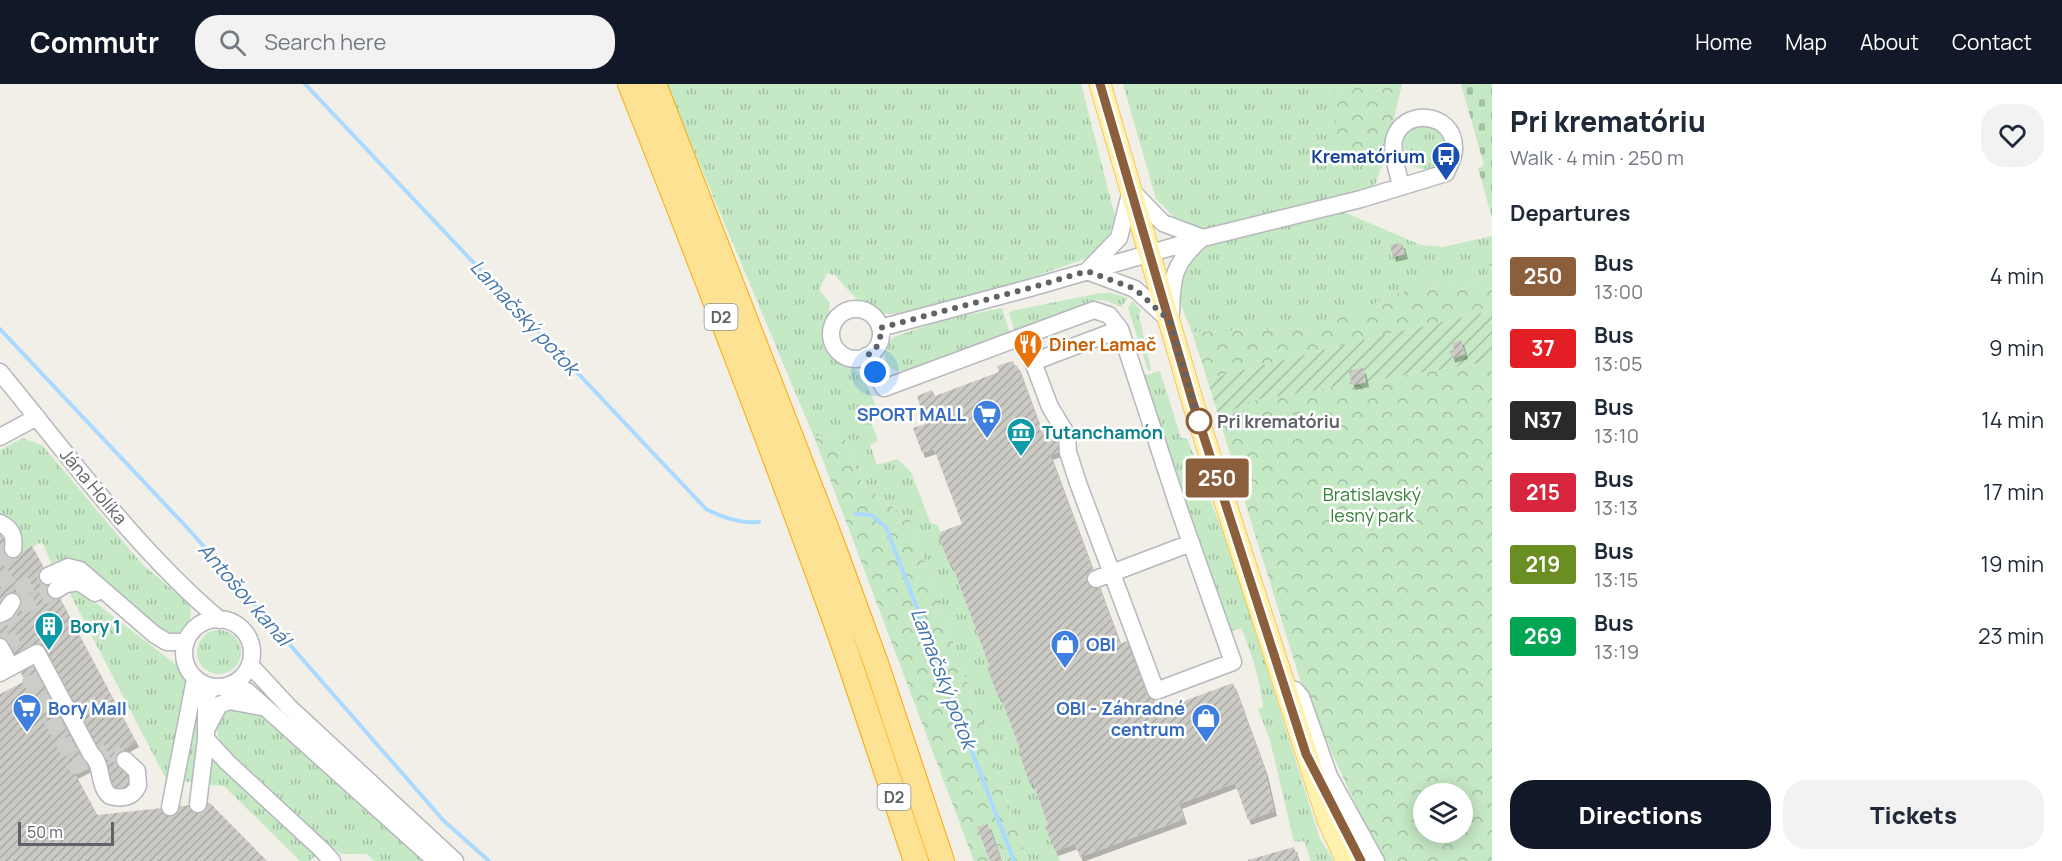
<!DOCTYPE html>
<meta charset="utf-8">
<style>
body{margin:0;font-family:Manrope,sans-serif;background:#f2f2f3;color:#1f2937;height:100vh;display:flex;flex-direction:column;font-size:22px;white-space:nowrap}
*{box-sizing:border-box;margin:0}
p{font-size:20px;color:#747a83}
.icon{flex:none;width:33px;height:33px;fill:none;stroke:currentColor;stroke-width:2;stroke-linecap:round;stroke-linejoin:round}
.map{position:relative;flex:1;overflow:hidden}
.drawer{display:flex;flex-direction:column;background:#fff;width:570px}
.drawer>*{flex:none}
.badge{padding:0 12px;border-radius:4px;font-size:21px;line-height:39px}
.controls{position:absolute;left:1413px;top:699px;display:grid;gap:12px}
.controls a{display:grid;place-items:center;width:60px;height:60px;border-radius:50%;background:#fff;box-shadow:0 3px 15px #0003;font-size:30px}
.scale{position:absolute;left:18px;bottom:15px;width:96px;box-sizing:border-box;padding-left:6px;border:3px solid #5f6368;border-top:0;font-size:16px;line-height:21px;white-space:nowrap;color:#5f6368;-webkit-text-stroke:4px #fff;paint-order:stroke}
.you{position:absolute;width:30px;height:30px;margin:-15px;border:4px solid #fff;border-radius:50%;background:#1a73e8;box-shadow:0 0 0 9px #1a73e833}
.map>.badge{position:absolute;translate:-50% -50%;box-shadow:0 0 0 3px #fff}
h2{padding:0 18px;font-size:22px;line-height:54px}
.round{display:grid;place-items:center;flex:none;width:63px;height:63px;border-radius:24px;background:#f2f2f3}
.summary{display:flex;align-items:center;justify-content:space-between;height:102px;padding:0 18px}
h1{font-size:28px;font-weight:800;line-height:45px}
.action{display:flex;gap:12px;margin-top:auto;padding:12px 18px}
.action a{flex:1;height:69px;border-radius:24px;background:#111827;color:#fff;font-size:24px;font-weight:800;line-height:69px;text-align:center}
.action a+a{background:#f2f2f3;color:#1f2937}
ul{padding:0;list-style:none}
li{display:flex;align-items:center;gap:18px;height:72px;padding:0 18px}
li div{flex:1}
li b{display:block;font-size:22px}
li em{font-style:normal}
li .badge{min-width:66px;font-weight:700;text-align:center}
header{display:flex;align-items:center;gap:36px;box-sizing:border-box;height:84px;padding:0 30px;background:#111827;color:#fff}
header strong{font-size:28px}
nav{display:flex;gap:33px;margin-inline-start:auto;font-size:21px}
.search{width:420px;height:54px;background:#f2f2f3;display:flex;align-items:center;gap:15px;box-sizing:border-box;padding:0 21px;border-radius:24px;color:#747a83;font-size:22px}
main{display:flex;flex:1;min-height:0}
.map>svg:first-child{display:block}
</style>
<header>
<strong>Commutr</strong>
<div class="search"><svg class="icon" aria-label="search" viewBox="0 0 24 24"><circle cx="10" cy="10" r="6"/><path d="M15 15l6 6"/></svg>Search here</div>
<nav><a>Home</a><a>Map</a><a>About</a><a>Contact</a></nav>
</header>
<main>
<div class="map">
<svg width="1492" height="777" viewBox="0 0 1492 777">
<defs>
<pattern id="grass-tufts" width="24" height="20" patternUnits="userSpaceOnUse" patternTransform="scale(1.5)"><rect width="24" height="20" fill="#c5e8c5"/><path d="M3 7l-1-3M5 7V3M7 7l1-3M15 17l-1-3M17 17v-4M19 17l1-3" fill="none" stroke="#a3c0a4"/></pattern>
<pattern id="forest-crowns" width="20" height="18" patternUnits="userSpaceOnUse" patternTransform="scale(1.5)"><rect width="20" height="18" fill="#c5e8c5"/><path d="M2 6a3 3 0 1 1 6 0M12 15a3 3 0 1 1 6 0" fill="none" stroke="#a3c0a4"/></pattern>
<pattern id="cemetery-stones" width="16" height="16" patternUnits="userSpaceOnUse" patternTransform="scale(1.5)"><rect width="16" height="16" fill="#c5e8c5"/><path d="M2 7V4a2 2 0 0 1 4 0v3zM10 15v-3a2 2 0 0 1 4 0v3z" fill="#a3c0a4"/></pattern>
<pattern id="garden-furrows" width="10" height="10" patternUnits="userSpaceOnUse" patternTransform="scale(1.5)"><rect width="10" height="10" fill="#c5e8c5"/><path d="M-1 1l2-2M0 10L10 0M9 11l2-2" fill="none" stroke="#a3c0a4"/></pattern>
<pattern id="building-hatch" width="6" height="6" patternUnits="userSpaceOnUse" patternTransform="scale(1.5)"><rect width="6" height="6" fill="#cccac5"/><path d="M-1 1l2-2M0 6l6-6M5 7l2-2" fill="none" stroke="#a9a8a4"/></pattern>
<filter id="shadow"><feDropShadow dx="3" dy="5" stdDeviation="0" flood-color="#0004"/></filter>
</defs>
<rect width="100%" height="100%" fill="#f1efe8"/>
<path fill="url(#grass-tufts)" d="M666,0H1081L1116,136L1102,165L1090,173C1032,193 974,216 913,227C903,228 891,232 881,229C861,223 848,206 835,191L827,190L819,206L830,219C829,231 824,245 826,256C829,275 848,275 858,288C867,298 872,313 877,325L868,329L878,357L870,361L877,381L897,375L911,388L930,438L938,442L941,451L939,452L950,482L952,481L989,581L987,582L998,612H1000L1021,668L1019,670L1030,699H1033L1048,741L1046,742L1060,777H1028L980,634L910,436L862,400L843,350L814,353Z
M1123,0H1379L1335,5L1386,69L1376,99L1339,126L1421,161L1443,163L1492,152V170L1485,198L1419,201L1316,244L1192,248L1179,216L1186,183L1179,138L1156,115Z
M1403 63a22 22 0 1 1 44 0a22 22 0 1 1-44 0Z
M1100,209H1111L1128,214L1121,223L1105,216H1096L1015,248L1009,230L1011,227Z
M1132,217L1141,226L1139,231L1151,286L1148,287L1128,224Z
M1002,224L1010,250L905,288L894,286L887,280C883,268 885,261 894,253L946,235Z
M1160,287L1181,354H1187L1233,476L1320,755L1334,777H1311L1304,757L1294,758L1270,656L1258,625L1263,623C1260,596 1252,569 1241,544L1231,548L1204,480L1143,292Z
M23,354L43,362L141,479L190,521C194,548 180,555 157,546L72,475L58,476L52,480L42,458L19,470L0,432V366Z
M80,507L183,586L186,593V602L169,695H166L69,508Z
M197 568a22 22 0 1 1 44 0a22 22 0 1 1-44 0Z
M200,603L207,606L194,697L187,698L183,693Z
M230,624L254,628L276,641L428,777H374L367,770H341L326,760L303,735L232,673C218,655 213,651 220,628Z
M213,672L316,771L310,777H300L224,702L209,701Z"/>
<path fill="url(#forest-crowns)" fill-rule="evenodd" d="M1379,0H1402L1386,69L1336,68L1335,5Z
M1492,170V227L1387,250L1207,295L1192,248L1316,244L1419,201L1485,198Z
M1492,277V777H1381L1303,605L1219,334L1250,317ZM1424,710H1462V748H1424Z
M843,350L862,400L910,436L980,634L1028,777H1003L988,740L978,743L990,777H974L814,353Z"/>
<path fill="url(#cemetery-stones)" d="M1461,0H1492V134L1478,84L1484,81Z"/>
<path fill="url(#garden-furrows)" d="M1492,227V277L1250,317L1219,334L1207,295L1387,250Z"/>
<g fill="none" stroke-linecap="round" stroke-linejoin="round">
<path stroke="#aadaff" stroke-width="4" d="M305,0L706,425C723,434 740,440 759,438
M0,245L193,450L444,737L489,777
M856,430L871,431L886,443L1014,777"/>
</g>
<path fill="url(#building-hatch)" filter="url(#shadow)" d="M1402,159L1405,170L1393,173L1390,161Z
M1461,256L1465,270L1452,274L1450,267L1454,266L1452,259Z
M1013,277L1015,282L1017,281L1041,346L1052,342L1061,367L1050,371L1120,560L1130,556L1157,627L1233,599L1265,687L1274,727L1248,736L1235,699L1179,720L1184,735L1080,773L1075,760L1055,767L1045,742L1048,741L1033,699L1030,700L1021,675L1019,669L1021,668L1000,612L998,613L989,588L987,582L989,581L952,481L950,482L938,451H941L940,448L962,440L934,365L922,369L913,344L925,340L917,312L932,306L935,312L999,288L997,282Z
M1363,284L1366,298L1352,301L1349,287Z
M0,432L19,470L32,462L136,658L122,666L144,691L111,718L94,680L75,690L97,731L210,719L267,777H0V610L25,597L0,549Z
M988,740L1001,777H990L977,743Z
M1294,763L1298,777H1248V776Z"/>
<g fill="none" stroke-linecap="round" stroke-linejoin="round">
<path stroke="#ccccc8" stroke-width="16" stroke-dasharray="16 8" stroke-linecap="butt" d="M0,477L13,465
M0,489L11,504L21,505L48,492
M56,506L12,528L7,536V550L76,682L109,666L125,676"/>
<g stroke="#b5b8bc" stroke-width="19">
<path id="minor" d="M1131,106L1163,139L1203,154
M1088,186L1119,154L1131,106
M1087,187L1135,205L1170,237
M831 250a25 25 0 1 1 50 0a25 25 0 1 1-50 0Z
M1171,229C1172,194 1173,180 1200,156
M880,244L1030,204L1203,154L1361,115L1446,89C1449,81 1455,72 1454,63C1454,28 1402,23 1394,56C1391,70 1398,88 1401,102
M866,272L884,304L1094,226L1109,231L1120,245L1179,425L1233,578L1156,607L1078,399L1068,368L1067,351L1050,323L1033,278L1120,245
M0,288C69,372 137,466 220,536
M0,353L37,333
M0,439C12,445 15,452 13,465
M48,492L68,483L80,486L155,551L167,558H186
M1096,495L1191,459
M56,506L66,500L79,498L95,509
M0,530L6,527L12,518
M184 569a34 34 0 1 1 68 0a34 34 0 1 1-68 0Z
M0,563L11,583L0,589
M250,581L289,623L455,777
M11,583L37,569L91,670C104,682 97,701 110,712C123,715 132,714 138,702L137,687L125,676
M229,601L247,607L436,777
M1295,606L1301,613L1329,692L1376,777
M207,644L219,621L229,617L262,623
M206,655L227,678L321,765L332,777
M198,720L206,655V612L213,603
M170,723L195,595"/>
</g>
<g stroke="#f2c960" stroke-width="23">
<path id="major" d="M1100,0L1193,319L1328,736L1347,777"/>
</g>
<g stroke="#f9ab00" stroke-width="26">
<path id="highway" d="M630,0C702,181 772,362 838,545C865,622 890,700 916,777
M654,0L832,459L877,582L942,777"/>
</g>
<use href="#minor" stroke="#fff" stroke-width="16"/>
<use href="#major" stroke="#fff2af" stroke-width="21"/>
<use href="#highway" stroke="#fde293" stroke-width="24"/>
</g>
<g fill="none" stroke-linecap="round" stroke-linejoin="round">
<g stroke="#fff" stroke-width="14">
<path id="line" d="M1100,0L1193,319L1306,670L1361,777"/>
</g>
<use href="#line" stroke="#8b5e3c" stroke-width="9"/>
<path stroke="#5f6368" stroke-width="6" stroke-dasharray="0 10.8" d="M875,288L866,272C877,266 882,257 880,244L1030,204L1087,187L1135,205L1170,237L1200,341L1199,337"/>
</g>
<defs>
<g id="bus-pin" transform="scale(1.5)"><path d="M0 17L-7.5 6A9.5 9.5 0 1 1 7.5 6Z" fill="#1a4fb4" stroke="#fff"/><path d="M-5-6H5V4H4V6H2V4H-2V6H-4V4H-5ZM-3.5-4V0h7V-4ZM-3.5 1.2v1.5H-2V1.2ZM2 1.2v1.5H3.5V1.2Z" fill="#fff"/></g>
<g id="restaurant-pin" transform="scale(1.5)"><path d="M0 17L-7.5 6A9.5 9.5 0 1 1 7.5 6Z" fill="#e8710a" stroke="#fff"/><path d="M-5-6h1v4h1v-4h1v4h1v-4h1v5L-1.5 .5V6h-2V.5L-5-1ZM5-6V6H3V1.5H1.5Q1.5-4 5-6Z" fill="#fff"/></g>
<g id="supermarket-pin" transform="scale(1.5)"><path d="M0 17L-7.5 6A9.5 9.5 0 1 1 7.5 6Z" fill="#3f7fe0" stroke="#fff"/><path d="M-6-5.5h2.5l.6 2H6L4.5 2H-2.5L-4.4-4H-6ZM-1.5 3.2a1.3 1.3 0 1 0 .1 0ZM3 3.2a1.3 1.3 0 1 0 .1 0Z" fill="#fff"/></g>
<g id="museum-pin" transform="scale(1.5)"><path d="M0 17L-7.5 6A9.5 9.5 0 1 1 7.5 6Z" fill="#0f9aa8" stroke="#fff"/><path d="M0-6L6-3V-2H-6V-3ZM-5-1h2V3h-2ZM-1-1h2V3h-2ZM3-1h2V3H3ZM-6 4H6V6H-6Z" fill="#fff"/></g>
<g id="building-pin" transform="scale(1.5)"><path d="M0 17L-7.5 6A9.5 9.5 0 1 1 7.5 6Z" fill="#0f9aa8" stroke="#fff"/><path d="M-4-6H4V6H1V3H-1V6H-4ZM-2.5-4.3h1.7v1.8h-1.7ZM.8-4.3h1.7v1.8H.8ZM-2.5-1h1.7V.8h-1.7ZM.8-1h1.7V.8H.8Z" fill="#fff"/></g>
<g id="shop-pin" transform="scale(1.5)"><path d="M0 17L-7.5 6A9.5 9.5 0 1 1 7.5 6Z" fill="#3f7fe0" stroke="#fff"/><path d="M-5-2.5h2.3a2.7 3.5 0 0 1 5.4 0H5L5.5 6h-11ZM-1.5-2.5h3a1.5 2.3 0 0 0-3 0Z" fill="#fff"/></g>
</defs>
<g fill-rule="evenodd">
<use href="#bus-pin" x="1446" y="72"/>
<use href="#restaurant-pin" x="1028" y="260"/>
<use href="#supermarket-pin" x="987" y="330"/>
<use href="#museum-pin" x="1021" y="348"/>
<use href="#building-pin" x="49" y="542"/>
<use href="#shop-pin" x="1065" y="560"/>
<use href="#supermarket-pin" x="27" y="624"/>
<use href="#shop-pin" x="1206" y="634"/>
</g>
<circle fill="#fff" stroke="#8b5e3c" stroke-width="3" cx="1199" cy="337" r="12"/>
<g text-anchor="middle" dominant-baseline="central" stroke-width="5" stroke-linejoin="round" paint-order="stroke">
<g fill="#fff" stroke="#8f9295" stroke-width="1.5">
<rect x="704.5" y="220" width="33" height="26" rx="4.5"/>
<rect x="877.5" y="700" width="33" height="26" rx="4.5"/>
</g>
<g font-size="16" font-weight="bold" fill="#5f6368">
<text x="721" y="233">D2</text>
<text x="894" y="713">D2</text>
</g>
<g font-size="18" font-weight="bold" fill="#164399" stroke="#fff" text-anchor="end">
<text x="1425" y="72">Krematórium</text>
</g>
<g font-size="18" font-weight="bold" fill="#c56008" stroke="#fff" text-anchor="start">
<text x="1049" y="260">Diner Lamač</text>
</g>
<g font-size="18" font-weight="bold" fill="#366cbe" stroke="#fff" text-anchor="end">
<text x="966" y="330">SPORT MALL</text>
<text x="1086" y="560" text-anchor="start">OBI</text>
<text x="48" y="624" text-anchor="start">Bory Mall</text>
<text x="1185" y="624">OBI - Záhradné<tspan x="1185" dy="21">centrum</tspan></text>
</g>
<g font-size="18" font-weight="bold" fill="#5f6368" stroke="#fff" text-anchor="start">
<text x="1217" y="337">Pri krematóriu</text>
</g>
<g font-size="18" font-weight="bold" fill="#0d838f" stroke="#fff" text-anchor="start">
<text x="1042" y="348">Tutanchamón</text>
<text x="70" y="542">Bory 1</text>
</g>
<g font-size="18" fill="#5f6368" stroke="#fff">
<text transform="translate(94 402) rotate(50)">Jána Holíka</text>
</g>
<g font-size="18" fill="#348238" stroke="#fff">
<text x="1372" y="410">Bratislavský<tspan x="1372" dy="21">lesný park</tspan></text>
</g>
<g font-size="20" font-style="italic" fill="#4174aa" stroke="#fff">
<text transform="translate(525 233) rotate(47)">Lamačský potok</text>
<text transform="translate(245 510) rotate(49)">Antošov kanál</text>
<text transform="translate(944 594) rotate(69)">Lamačský potok</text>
</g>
</g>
</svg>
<div class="controls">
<a><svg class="icon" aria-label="layers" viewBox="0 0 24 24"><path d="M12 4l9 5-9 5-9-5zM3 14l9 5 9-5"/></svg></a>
</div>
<div class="scale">50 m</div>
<div class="you" style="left:875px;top:288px"></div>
<b class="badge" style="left:1217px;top:394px;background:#8b5e3c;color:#fff">250</b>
</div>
<section class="drawer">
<div class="summary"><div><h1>Pri krematóriu</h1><p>Walk · 4 min · 250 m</p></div><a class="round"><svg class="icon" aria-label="heart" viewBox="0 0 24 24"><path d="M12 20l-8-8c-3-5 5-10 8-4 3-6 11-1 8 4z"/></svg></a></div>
<h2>Departures</h2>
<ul>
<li><span class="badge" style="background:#8b5e3c;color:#fff">250</span><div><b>Bus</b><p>13:00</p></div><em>4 min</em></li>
<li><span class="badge" style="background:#e31e24;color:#fff">37</span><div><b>Bus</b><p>13:05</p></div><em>9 min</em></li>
<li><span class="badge" style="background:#2b2a29;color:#fff">N37</span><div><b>Bus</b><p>13:10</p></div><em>14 min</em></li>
<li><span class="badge" style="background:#d7263d;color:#fff">215</span><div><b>Bus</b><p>13:13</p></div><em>17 min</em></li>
<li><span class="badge" style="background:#6b8e23;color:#fff">219</span><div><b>Bus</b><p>13:15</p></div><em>19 min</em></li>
<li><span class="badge" style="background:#00a651;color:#fff">269</span><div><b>Bus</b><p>13:19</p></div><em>23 min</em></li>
</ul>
<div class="action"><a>Directions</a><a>Tickets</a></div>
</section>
</main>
